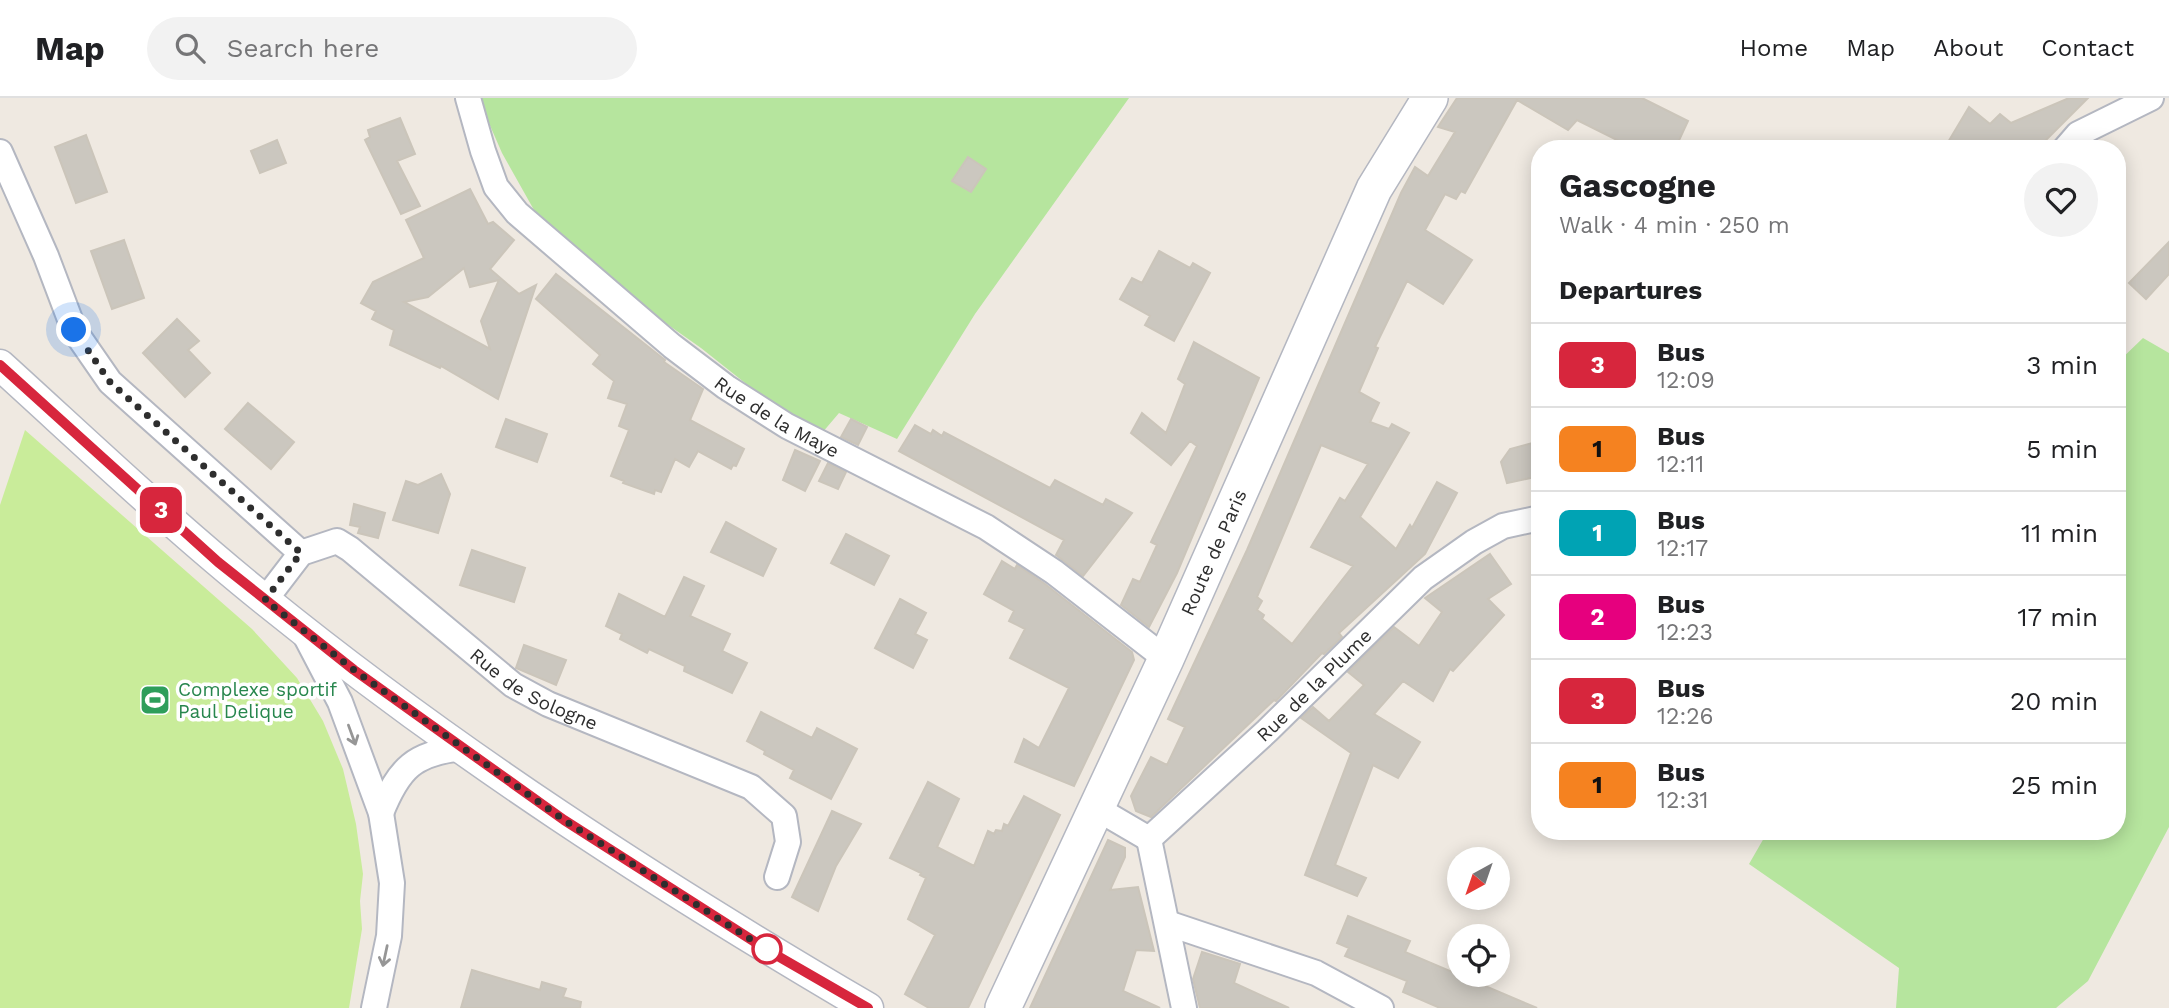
<!DOCTYPE html>
<meta charset="utf-8">
<style>
body{margin:0;font-family:"Work Sans",sans-serif;background:#f2f2f2;color:#202124;height:100vh;display:flex;flex-direction:column;font-size:26px;white-space:nowrap}
*{box-sizing:border-box;margin:0}
p{font-size:23px;color:#757577}
.icon{flex:none;width:38px;height:38px;fill:none;stroke:currentColor;stroke-width:2;stroke-linecap:round;stroke-linejoin:round}
.map{position:relative;flex:1;overflow:hidden}
.side{position:absolute;left:1531px;top:42px;width:595px;height:700px;display:flex;flex-direction:column;background:#fff;border-radius:28px;box-shadow:0 4px 18px #0003}
.side>*{flex:none}
.badge{padding:0 14px;border-radius:10px;font-size:24px;line-height:46px}
.needle{width:46px;rotate:220deg}
.fabs{position:absolute;left:1447px;top:749px;display:grid;gap:14px}
.fabs a{display:grid;place-items:center;width:63px;height:63px;border-radius:50%;background:#fff;box-shadow:0 4px 18px #0003;font-size:35px}
.you{position:absolute;width:35px;height:35px;margin:-18px;border:5px solid #fff;border-radius:50%;background:#1a73e8;box-shadow:0 0 0 10px #1a73e833}
.map>.badge{position:absolute;translate:-50% -50%;box-shadow:0 0 0 4px #fff}
h2{padding:0 28px;font-size:26px;line-height:63px}
.round{display:grid;place-items:center;flex:none;width:74px;height:74px;border-radius:37px;background:#f2f2f2}
.overview{display:flex;align-items:center;justify-content:space-between;height:119px;padding:0 28px}
h1{font-size:33px;font-weight:700;line-height:52px}
ul{padding:0;list-style:none}
li{display:flex;align-items:center;gap:21px;height:84px;padding:0 28px;border-top:2px solid #e0e0e0}
li div{flex:1}
li b{display:block;font-size:26px}
li em{font-style:normal}
li .badge{min-width:77px;font-weight:700;text-align:center}
header{display:flex;align-items:center;gap:42px;box-sizing:border-box;height:98px;padding:0 35px;background:#fff;border-bottom:2px solid #e0e0e0}
header strong{font-size:33px}
nav{display:flex;gap:38px;margin-inline-start:auto;font-size:24px}
.search{width:490px;height:63px;background:#f2f2f2;display:flex;align-items:center;gap:18px;box-sizing:border-box;padding:0 24px;border-radius:38px;color:#757577;font-size:26px}
.map>svg:first-child{display:block}
</style>
<header>
<strong>Map</strong>
<div class="search"><svg class="icon" aria-label="search" viewBox="0 0 24 24"><circle cx="10" cy="10" r="6"/><path d="M15 15l6 6"/></svg>Search here</div>
<nav><a>Home</a><a>Map</a><a>About</a><a>Contact</a></nav>
</header>
<div class="map">
<svg width="2169" height="910" viewBox="0 0 2169 910">
<rect width="100%" height="100%" fill="#efe9e1"/>
<path fill="#b6e59e" d="M478,0H1129L975,216L897,341L839,315L822,335L764,300L701,250L620,193L543,128L502,55Z
M2143,240L2169,255V729L2088,883L2056,910H1896L1899,870L1749,766L1768,733H2118V264Z"/>
<path fill="#c9ec9a" d="M25,332L252,531L297,580L323,623L343,671L356,726L363,776L360,803L362,831L349,910H0V407Z"/>
<path fill="#cbc7bf" stroke="#cbc5ba" stroke-width="2" fill-rule="evenodd" d="M1457,0H1642L1688,23L1675,51H1635L1577,22L1568,32L1517,2L1465,95L1461,93L1456,101L1445,96L1425,132L1472,162L1443,206L1407,183L1375,249L1378,250L1359,294L1379,305L1370,324L1389,331L1392,326L1409,335L1360,419L1396,451L1410,427L1412,430L1437,384L1457,395L1425,456L1339,535L1342,539L1324,556L1322,555L1276,603L1274,602L1151,719L1136,713L1131,698L1151,659L1167,667L1185,629L1168,621L1247,452L1401,95L1415,69L1428,78L1455,34L1438,29ZM1321,347L1368,366L1345,403L1340,400L1311,449L1353,468L1292,546L1262,521L1264,517L1257,512L1262,503L1257,499Z
M2069,0H2088L2037,51H2018L2013,46L2008,51H1944L1969,9L1990,26L2000,16L2011,25Z
M400,20L415,56L397,63L420,108L401,116L365,42L370,39L368,32Z
M86,37L107,94L76,105L55,49Z
M277,42L286,65L260,75L251,53Z
M968,59L986,71L971,94L952,83Z
M470,91L488,126L493,124L514,142L490,171L519,196L536,187L498,301L441,268L440,270L390,247L394,232L372,221L376,213L361,205L373,184L424,160L406,122ZM464,170L470,189L499,182L481,223L490,251L404,204L428,199Z
M124,142L144,200L112,211L91,153Z
M2169,144V176L2146,201L2129,185Z
M1159,153L1190,170L1193,165L1210,175L1174,243L1145,227L1150,218L1120,201L1132,180L1142,185Z
M556,176L665,262L664,264L703,291L690,322L744,351L736,368L733,367L731,371L698,353L689,369L675,361L661,394L655,392L654,396L623,385L624,383L611,378L629,332L619,328L627,306L608,300L614,283L593,266L600,257L536,201Z
M177,221L199,243L188,252L210,275L185,299L143,255Z
M1194,244L1259,280L1177,475L1149,529L1121,507L1133,481L1140,484L1157,447L1151,444L1197,348L1190,343L1171,367L1131,335L1142,315L1166,335L1185,286L1178,281Z
M248,305L294,344L271,371L225,331Z
M506,321L547,336L537,364L496,349Z
M851,321L867,329L858,347L841,339Z
M915,327L931,336L933,332L942,338L944,334L1050,390L1055,382L1103,407L1106,401L1132,415L1083,478L1056,457L1064,442L899,353Z
M1540,343V378L1507,385L1501,364L1510,351Z
M795,352L820,363L805,393L783,382Z
M828,365L846,374L838,391L819,383Z
M441,376L450,396L438,435L393,422L406,383L418,387Z
M354,406L385,415L378,440L358,435L360,429L350,427Z
M726,424L776,451L763,478L711,454Z
M846,436L889,458L874,487L831,465Z
M472,452L525,470L514,504L460,487Z
M1490,456L1511,486L1488,501L1504,517L1453,573L1450,571L1433,603L1403,583L1374,616L1420,644L1398,680L1373,667L1335,767L1366,780L1357,798L1305,777L1351,655L1301,620L1313,609L1329,623L1364,587L1348,574L1394,529L1419,548L1442,514L1425,500Z
M1002,463L1015,471L1017,467L1045,486L1132,554L1134,562L1074,688L1015,664L1024,641L1039,650L1069,590L1010,560L1025,531L1009,523L1014,513L984,496Z
M684,479L704,488L690,518L730,536L722,553L747,565L732,595L684,573L685,568L649,551L647,555L620,541L622,536L606,528L619,496L665,519Z
M900,501L926,515L915,536L927,542L913,570L875,550Z
M524,547L566,562L556,587L516,570Z
M761,614L812,640L817,630L857,651L831,701L790,680L794,672L764,656L765,653L747,643Z
M928,684L959,701L937,749L974,768L988,733L994,736L996,732L1002,733L1004,726L1008,728L1024,698L1060,717L968,910H929L905,896L935,837L908,821L926,780L920,777L921,775L890,760Z
M832,713L861,726L836,768L818,813L792,799Z
M1108,742L1125,750V759L1110,792L1138,789L1154,853L1136,852L1123,893L1160,910H1030Z
M1348,818L1410,843L1405,854L1537,910H1440L1403,894L1407,883L1345,858L1349,850L1337,845Z
M1202,854L1240,866L1234,885L1289,910H1200L1193,881Z
M472,872L540,892L542,884L566,891L563,899L581,904L580,910H461Z"/>
<g fill="none" stroke-linecap="round" stroke-linejoin="round">
<g stroke="#b4b7c1" stroke-width="28">
<g id="minor">
<path id="s1" d="M468,0L483,53L496,89L517,115L672,248L726,289L787,328L986,429L1054,474L1166,561"/>
<path d="M2065,51L2078,36L2151,0"/>
<path d="M0,54L46,158L74,232L110,284L301,455"/>
<path id="s2" d="M265,502L301,455L337,443L350,451L513,587L548,606L751,689L784,718L788,744L777,779"/>
<path d="M304,535L340,604L381,715L392,785L389,838L374,910"/>
<path id="s3" d="M1096,710L1149,741L1267,633L1423,480L1474,444L1503,428L1540,420"/>
<path d="M381,715C399,670 414,655 463,650"/>
<path d="M1149,741L1184,910"/>
<path d="M1167,825L1316,875L1381,910"/>
</g>
</g>
<g stroke="#b4b7c1" stroke-width="33">
<path id="tertiary" d="M0,267C87,346 173,428 265,502C454,655 658,787 868,910"/>
</g>
<g stroke="#b4b7c1" stroke-width="38">
<g id="secondary">
<path id="s4" d="M1003,910L1166,561L1374,91L1430,0"/>
</g>
</g>
<use href="#minor" stroke="#fff" stroke-width="24"/>
<use href="#tertiary" stroke="#fff" stroke-width="30"/>
<use href="#secondary" stroke="#fff" stroke-width="35"/>
</g>
<defs><path id="oneway-shaft" d="M-6 0H5M1.5-3L5.5 0L1.5 3" fill="none" stroke-width="1.6" stroke-linecap="round" stroke-linejoin="round" transform="scale(1.75)"/></defs>
<g stroke="#969696">
<use href="#oneway-shaft" transform="translate(352 637) rotate(70)"/>
<use href="#oneway-shaft" transform="translate(385 858) rotate(102)"/>
</g>
<g fill="none" stroke-linecap="round" stroke-linejoin="round">
<g stroke="#fff" stroke-width="16">
<path id="line" d="M0,267L218,464L354,572L564,722L769,853L868,910"/>
</g>
<use href="#line" stroke="#d7263d" stroke-width="10"/>
<path stroke="#2e2e2e" stroke-width="7" stroke-dasharray="0 12.6" d="M74,232L110,284L301,455L265,502L354,572L564,722L769,853L767,851"/>
</g>
<defs>
<g id="stadium-square" transform="scale(1.575)"><rect x="-9" y="-9" width="18" height="18" rx="4" fill="#2e9e5b" stroke="#fff"/><path d="M0-5a6.5 5 0 1 0 0 10a6.5 5 0 1 0 0-10ZM-3.5-1.8h7v3.6h-7Z" fill="#fff"/></g>
</defs>
<g fill-rule="evenodd">
<use href="#stadium-square" x="155" y="602"/>
</g>
<circle fill="#fff" stroke="#d7263d" stroke-width="3.5" cx="767" cy="851" r="14"/>
<g text-anchor="middle" dominant-baseline="central" stroke-width="7" stroke-linejoin="round" paint-order="stroke">
<g font-size="19" fill="#2e2e2e" stroke="#fff">
<text stroke="none"><textPath href="#s1" startOffset="458">Rue de la Maye</textPath></text>
<text stroke="none"><textPath href="#s4" startOffset="502">Route de Paris</textPath></text>
<text stroke="none"><textPath href="#s3" startOffset="287">Rue de la Plume</textPath></text>
<text stroke="none"><textPath href="#s2" startOffset="345">Rue de Sologne</textPath></text>
</g>
<g font-size="19" fill="#27864d" stroke="#fff" text-anchor="start">
<text x="178" y="591">Complexe sportif<tspan x="178" dy="22">Paul Delique</tspan></text>
</g>
</g>
</svg>
<div class="fabs">
<a><svg class="needle" viewBox="-14 -14 28 28"><path d="M0-13l5 13h-10z" fill="#e53935"/><path d="M0 13l5-13h-10z" fill="#757577"/></svg></a>
<a><svg class="icon" aria-label="locate" viewBox="0 0 24 24"><circle cx="12" cy="12" r="6"/><path d="M12 2v4M12 18v4M2 12h4M18 12h4"/></svg></a>
</div>
<div class="you" style="left:74px;top:232px"></div>
<b class="badge" style="left:161px;top:412px;background:#d7263d;color:#fff">3</b>
<section class="side">
<div class="overview"><div><h1>Gascogne</h1><p>Walk · 4 min · 250 m</p></div><a class="round"><svg class="icon" aria-label="heart" viewBox="0 0 24 24"><path d="M12 20l-8-8c-3-5 5-10 8-4 3-6 11-1 8 4z"/></svg></a></div>
<h2>Departures</h2>
<ul>
<li><span class="badge" style="background:#d7263d;color:#fff">3</span><div><b>Bus</b><p>12:09</p></div><em>3 min</em></li>
<li><span class="badge" style="background:#f58220;color:#111">1</span><div><b>Bus</b><p>12:11</p></div><em>5 min</em></li>
<li><span class="badge" style="background:#00a3b4;color:#fff">1</span><div><b>Bus</b><p>12:17</p></div><em>11 min</em></li>
<li><span class="badge" style="background:#e6007e;color:#fff">2</span><div><b>Bus</b><p>12:23</p></div><em>17 min</em></li>
<li><span class="badge" style="background:#d7263d;color:#fff">3</span><div><b>Bus</b><p>12:26</p></div><em>20 min</em></li>
<li><span class="badge" style="background:#f58220;color:#111">1</span><div><b>Bus</b><p>12:31</p></div><em>25 min</em></li>
</ul>
</section>
</div>
